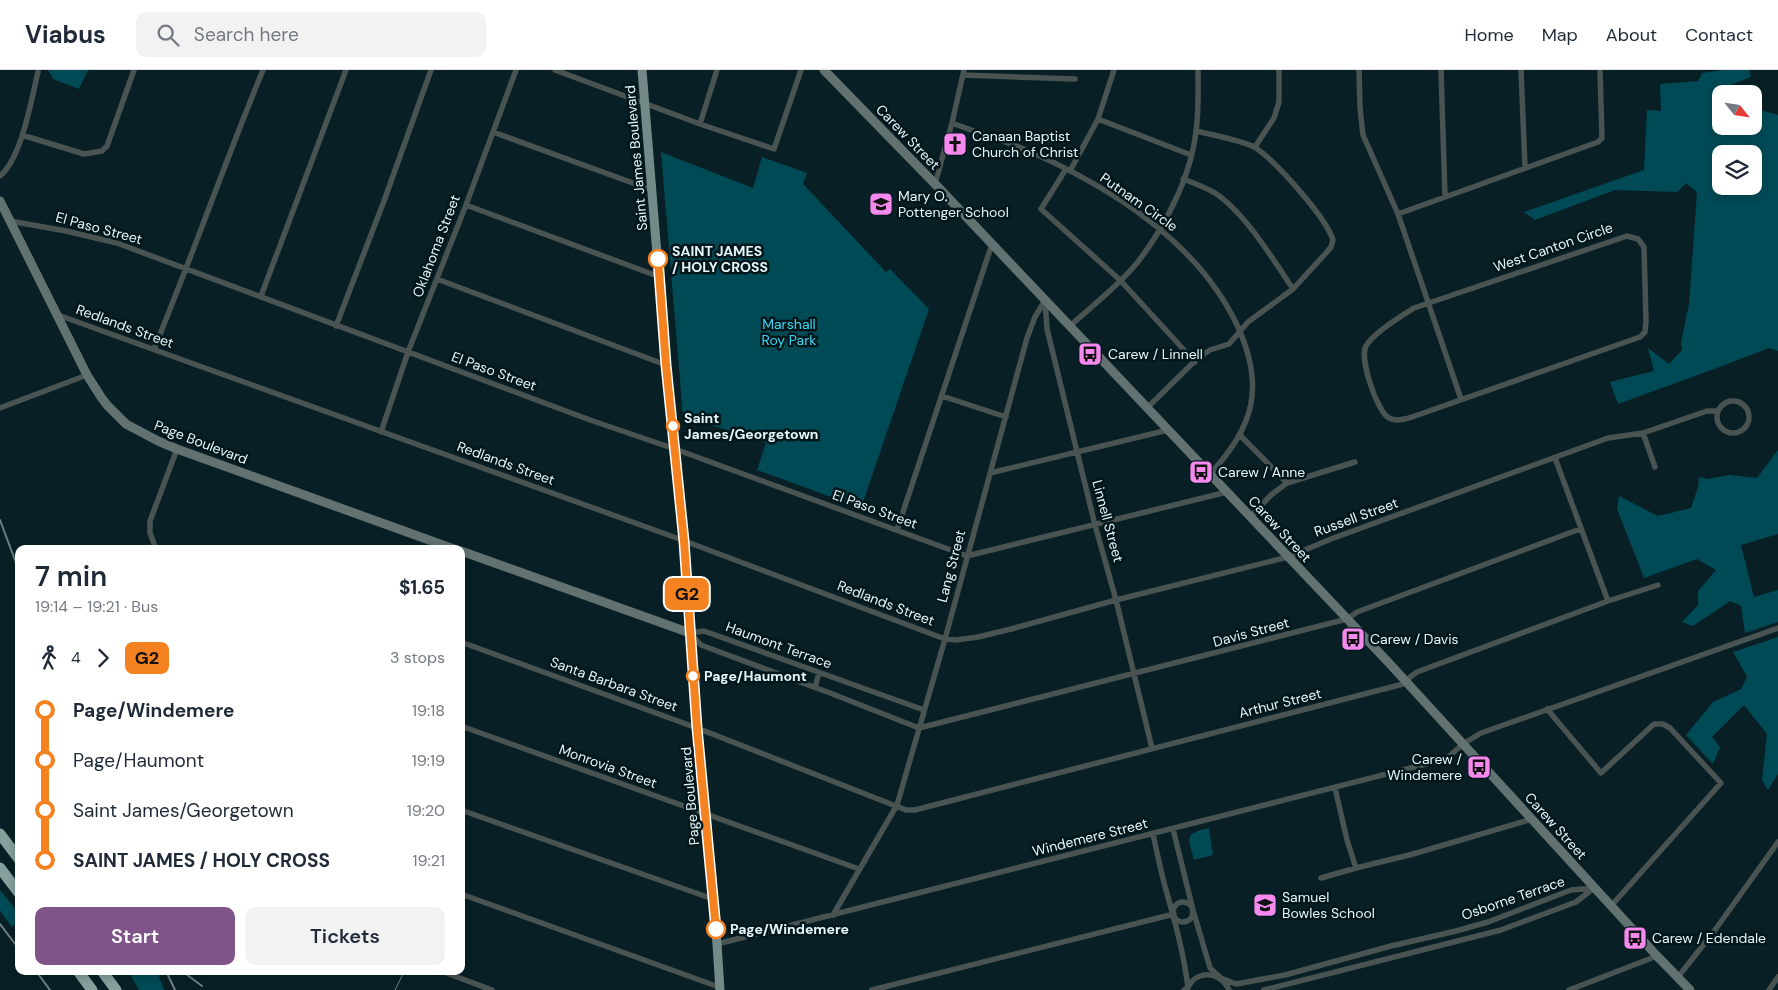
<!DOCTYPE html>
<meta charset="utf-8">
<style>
body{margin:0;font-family:"DM Sans",sans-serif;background:#f2f2f3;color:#1f2937;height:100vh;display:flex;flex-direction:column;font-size:19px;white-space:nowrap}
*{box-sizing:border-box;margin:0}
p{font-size:16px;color:#747a83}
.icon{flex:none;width:28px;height:28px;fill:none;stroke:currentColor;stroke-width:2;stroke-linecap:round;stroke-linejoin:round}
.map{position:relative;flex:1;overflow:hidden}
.drawer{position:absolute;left:15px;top:475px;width:450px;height:430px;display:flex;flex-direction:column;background:#fff;border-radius:10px;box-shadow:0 2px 8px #0003}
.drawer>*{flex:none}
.badge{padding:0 10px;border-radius:8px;font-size:18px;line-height:32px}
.needle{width:32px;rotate:120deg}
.fabs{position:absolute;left:1712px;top:15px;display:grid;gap:10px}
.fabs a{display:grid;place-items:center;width:50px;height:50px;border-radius:10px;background:#fff;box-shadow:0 2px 8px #0003;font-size:25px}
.map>.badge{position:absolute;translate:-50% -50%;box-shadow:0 0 0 2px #fff}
.legs{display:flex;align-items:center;gap:8px;height:55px;padding:0 20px;font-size:16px}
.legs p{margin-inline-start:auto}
.summary{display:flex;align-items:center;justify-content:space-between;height:85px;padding:0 20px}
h1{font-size:28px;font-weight:600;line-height:38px}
.button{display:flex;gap:10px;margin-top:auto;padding:10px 20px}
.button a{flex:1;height:58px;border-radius:10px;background:#7f5489;color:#fff;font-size:20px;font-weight:600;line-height:58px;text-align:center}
.button a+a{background:#f2f2f3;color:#1f2937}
ul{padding:0 20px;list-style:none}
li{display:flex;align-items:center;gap:18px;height:50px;font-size:19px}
li i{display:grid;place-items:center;width:8px;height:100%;margin:0 6px;background:currentColor}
li i::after{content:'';width:12px;height:12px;margin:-6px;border:4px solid;border-radius:50%;background:#fff}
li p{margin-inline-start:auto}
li:first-child i{background:linear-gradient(#0000 50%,currentColor 0)}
li:last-child i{background:linear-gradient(currentColor 50%,#0000 0)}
header{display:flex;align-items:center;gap:30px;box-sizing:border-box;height:70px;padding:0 25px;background:#fff;border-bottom:1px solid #e0e1e3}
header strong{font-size:24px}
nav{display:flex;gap:28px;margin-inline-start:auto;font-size:18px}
.search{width:350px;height:45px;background:#f2f2f3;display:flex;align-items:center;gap:12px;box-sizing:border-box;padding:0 18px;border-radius:10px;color:#747a83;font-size:19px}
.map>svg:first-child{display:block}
</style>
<header>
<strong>Viabus</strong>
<div class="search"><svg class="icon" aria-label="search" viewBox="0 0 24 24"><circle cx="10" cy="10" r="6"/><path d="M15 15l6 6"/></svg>Search here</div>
<nav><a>Home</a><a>Map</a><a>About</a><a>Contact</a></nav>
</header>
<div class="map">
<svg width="1778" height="920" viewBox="0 0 1778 920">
<rect width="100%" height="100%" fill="#082025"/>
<path fill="#004a55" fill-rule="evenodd" d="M48,0H88L79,19L53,9Z
M1723,0H1749L1751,7L1720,19L1716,29L1721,31V56H1754V38L1778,45V281L1769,278L1725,295L1618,334L1610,312L1654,301L1648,278L1669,294L1682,280L1681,272L1689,234L1697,122L1686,113L1677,122L1615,120L1535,150L1524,142L1644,100L1647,40L1661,41L1660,14L1698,11L1702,3ZM1721,84H1754V116H1721Z
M661,82L753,118L762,87L807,103L803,114L886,202L890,199L929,239L861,438L757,400L766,373L683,346Z
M1778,380V464L1741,475L1754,527L1778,520V552L1745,563L1741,536L1730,531L1693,556L1682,552L1698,535V521L1716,500L1697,489L1644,508L1617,439L1619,426L1658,446L1691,438L1698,417L1699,407L1708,409L1729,405L1757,408Z
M1778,567V704L1768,720L1762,710L1767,664L1744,635L1712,667L1720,677L1713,694L1686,665L1713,632L1741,619L1747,607L1733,582Z
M1209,758L1213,785L1194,790C1188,767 1183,764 1209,758Z
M0,820L19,843L18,853L12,857L0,841Z
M128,901H157L164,920H139Z"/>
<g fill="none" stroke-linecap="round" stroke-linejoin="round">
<path stroke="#485352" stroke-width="5.5" d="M555,0L700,54L774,79L801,0
M1359,0L1360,38L1363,65L1398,144L1461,329
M1441,0L1445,126
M1521,0L1525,97
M963,5L1075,9
M1098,49L1191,85
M952,53C978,63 1005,71 1031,82C1112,118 1199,173 1238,257C1265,317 1254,357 1210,404
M700,54L717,0
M493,62L652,120
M22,65L84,84L102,81L107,76L134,0
M1255,77L1274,48L1279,32V0
M1066,99L1041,139L1120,210L1195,292
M1070,101L1098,49L1114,0
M0,106C22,87 31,31 38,2
M1183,109C1194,113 1205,117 1215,123C1245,143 1273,189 1293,219
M935,114L952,53L964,0
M466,135L660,207
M1398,144L1598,72L1602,68L1600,0
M10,151L66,161L117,173L590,350L675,379L967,486L1227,422
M1627,166L1638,169L1644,177L1646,251L1645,262L1640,267L1412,347C1405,349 1396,352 1389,348C1377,342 1359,288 1366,276C1373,263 1401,246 1414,238Z
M437,209L666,295
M261,226L346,0
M1045,230L1047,259L1095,455L1116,530L1152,678
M58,245L674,467L945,569L956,570L978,567L1011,559L1116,530L1288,487L1331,469L1608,368L1643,363L1707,341H1718
M336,256L384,131L431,0
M1070,256C1092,236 1118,216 1137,193C1165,157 1191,107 1196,61C1199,41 1198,20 1198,0
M154,279C192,187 225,92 263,0
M942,326L1006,347
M1717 347a16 16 0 1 1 32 0a16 16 0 1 1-32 0Z
M0,338L87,305
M1147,338L1199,287L1210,280L1229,274L1248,252L1293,219L1326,183L1331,177L1333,170C1326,147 1276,92 1256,78C1248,72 1209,64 1196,61
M381,362L408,282L466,135L516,0
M1643,363L1655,397
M1240,365L1287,413
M1555,388L1608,531
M990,403L1168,360
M1250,447L1271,425L1287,413L1355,392
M897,460L992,174
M156,479L150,463V451L177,379
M690,563L704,561L924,640
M691,564L701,575L830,623L919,658L1347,549L1357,542L1580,459
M461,572L697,658L906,740H915L1407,613L1410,607L1417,602L1608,531L1658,515
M815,617L819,603
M1547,639L1601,703L1654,654H1663L1670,658L1721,713L1611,836
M461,656L859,799
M1335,718L1347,770L1356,798
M461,740L713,829
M1173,759L1193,840L1210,898L1221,908L1236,914L1285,905L1391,876L1456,861L1488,852L1571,820L1594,818
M1153,764C1157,783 1161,802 1166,820C1175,852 1184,884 1188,918L1184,920
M1321,808L1356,798L1413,784L1532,749
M461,824L719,917
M1173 842a10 10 0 1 1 20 0a10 10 0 1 1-20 0Z
M833,845L897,735L945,569L1027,268L1035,247L1045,230
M717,874L1446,689L1463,674L1481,663L1778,558
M441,901L492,920
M1678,907L1715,860L1778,772
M1187,919C1196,899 1221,901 1229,920
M872,920L1174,844
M1264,920L1501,860L1576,832L1594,818
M1569,920L1657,886
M1769,920L1778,907"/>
<path stroke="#617270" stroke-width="9" d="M824,0L938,117L1389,593L1657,886L1690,920
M0,131L87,305L101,327L107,335L126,354L158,371L177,379L454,479
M461,481L690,563"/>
<path stroke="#748a88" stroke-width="9" d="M642,0L666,295L684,471L697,658L717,874L720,920"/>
<path stroke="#85a09d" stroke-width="11" d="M0,764L19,789
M0,798L19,823
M78,901L92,920
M102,901L116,920"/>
<path stroke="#6d8085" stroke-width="1" d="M395,920L404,902"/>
<path stroke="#6d8085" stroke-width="2" d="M0,450L19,501
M0,854L19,879
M36,901L50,920
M166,901L175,920
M182,901L202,916"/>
</g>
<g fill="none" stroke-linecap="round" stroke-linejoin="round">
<g stroke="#fff" stroke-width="11">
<path id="line-1" d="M658,189L666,295L684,471L697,658L716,859"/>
</g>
<use href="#line-1" stroke="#f58220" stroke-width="8"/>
</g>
<defs>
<g id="church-square" transform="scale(1.25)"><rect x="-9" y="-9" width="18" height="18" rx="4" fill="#f589ee" stroke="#01171b"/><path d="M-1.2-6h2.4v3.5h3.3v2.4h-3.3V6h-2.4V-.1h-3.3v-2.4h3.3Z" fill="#111"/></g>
<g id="school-square" transform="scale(1.25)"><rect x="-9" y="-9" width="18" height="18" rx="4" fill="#f589ee" stroke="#01171b"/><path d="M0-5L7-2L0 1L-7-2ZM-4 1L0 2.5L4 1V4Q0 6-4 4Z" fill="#111"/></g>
<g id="bus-square" transform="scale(1.25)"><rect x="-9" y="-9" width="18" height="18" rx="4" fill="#f589ee" stroke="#01171b"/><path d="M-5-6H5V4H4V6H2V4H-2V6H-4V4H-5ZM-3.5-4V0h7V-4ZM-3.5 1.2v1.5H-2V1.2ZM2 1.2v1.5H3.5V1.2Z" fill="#111"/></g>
</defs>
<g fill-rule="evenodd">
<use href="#church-square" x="955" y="74"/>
<use href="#school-square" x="881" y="134"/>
<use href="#bus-square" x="1090" y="284"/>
<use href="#bus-square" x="1201" y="402"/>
<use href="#bus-square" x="1353" y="569"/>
<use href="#bus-square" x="1479" y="697"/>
<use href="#school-square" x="1265" y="835"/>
<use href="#bus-square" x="1635" y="868"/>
</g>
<g fill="#fff" stroke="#f58220" stroke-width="2.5">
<circle cx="658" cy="189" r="9"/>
<circle cx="673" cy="356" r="6"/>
<circle cx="693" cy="606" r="6"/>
<circle cx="716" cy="859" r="9"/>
</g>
<g text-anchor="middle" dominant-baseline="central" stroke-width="5" stroke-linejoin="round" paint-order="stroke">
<g font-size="14" fill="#e8f6f9" stroke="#01171b" text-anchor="start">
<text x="972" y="66">Canaan Baptist<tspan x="972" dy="16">Church of Christ</tspan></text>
<text x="898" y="126">Mary O.<tspan x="898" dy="16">Pottenger School</tspan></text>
<text x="1108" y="284">Carew / Linnell</text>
<text x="1218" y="402">Carew / Anne</text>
<text x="1370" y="569">Carew / Davis</text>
<text x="1462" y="689" text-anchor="end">Carew /<tspan x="1462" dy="16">Windemere</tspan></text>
<text x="1282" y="827">Samuel<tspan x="1282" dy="16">Bowles School</tspan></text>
<text x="1652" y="868">Carew / Edendale</text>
</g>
<g font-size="14" fill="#e8f6f9" stroke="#01171b">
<text transform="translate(908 67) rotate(46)">Carew Street</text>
<text transform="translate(636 88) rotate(-95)">Saint James Boulevard</text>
<text transform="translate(1139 132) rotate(35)">Putnam Circle</text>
<text transform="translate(99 158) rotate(15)">El Paso Street</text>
<text transform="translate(436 176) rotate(-69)">Oklahoma Street</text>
<text transform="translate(1553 177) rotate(-19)">West Canton Circle</text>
<text transform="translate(125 256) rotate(20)">Redlands Street</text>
<text transform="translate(494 301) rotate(20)">El Paso Street</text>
<text transform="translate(201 372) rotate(21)">Page Boulevard</text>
<text transform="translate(506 393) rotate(20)">Redlands Street</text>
<text transform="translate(875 439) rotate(20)">El Paso Street</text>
<text transform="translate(1356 447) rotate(-20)">Russell Street</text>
<text transform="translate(1108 451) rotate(75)">Linnell Street</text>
<text transform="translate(1280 459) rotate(47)">Carew Street</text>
<text transform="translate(951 496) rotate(-75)">Lang Street</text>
<text transform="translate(886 533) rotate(21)">Redlands Street</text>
<text transform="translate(1251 562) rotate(-15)">Davis Street</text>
<text transform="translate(779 575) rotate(20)">Haumont Terrace</text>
<text transform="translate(614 614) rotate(20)">Santa Barbara Street</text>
<text transform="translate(1280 633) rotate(-14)">Arthur Street</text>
<text transform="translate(608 696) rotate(20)">Monrovia Street</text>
<text transform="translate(690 726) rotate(-95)">Page Boulevard</text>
<text transform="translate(1556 756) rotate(48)">Carew Street</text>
<text transform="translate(1090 767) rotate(-14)">Windemere Street</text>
<text transform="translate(1513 828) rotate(-19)">Osborne Terrace</text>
</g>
<g font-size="14" font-weight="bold" fill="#e8f6f9" stroke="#01171b" text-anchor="start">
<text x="672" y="181">SAINT JAMES<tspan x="672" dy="16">/ HOLY CROSS</tspan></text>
<text x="684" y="348">Saint<tspan x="684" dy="16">James/Georgetown</tspan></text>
<text x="704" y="606">Page/Haumont</text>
<text x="730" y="859">Page/Windemere</text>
</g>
<g font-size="14" fill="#3dd6f1" stroke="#01171b">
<text x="789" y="254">Marshall<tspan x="789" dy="16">Roy Park</tspan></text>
</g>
</g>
</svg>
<div class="fabs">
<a><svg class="needle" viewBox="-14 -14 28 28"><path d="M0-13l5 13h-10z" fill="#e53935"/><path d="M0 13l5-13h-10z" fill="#747a83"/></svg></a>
<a><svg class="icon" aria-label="layers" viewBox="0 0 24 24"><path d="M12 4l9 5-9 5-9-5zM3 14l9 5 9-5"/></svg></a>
</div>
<b class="badge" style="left:687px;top:524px;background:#f58220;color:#111">G2</b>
<section class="drawer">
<div class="summary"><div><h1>7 min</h1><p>19:14 – 19:21 · Bus</p></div><b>$1.65</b></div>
<div class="legs"><svg class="icon" aria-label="walk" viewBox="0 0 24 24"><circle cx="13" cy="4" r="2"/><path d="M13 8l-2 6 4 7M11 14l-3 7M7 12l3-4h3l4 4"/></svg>4<svg class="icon" aria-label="forward" viewBox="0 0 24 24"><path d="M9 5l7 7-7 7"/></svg><b class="badge" style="background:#f58220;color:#111">G2</b><p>3 stops</p></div>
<ul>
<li><i style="color:#f58220"></i><b>Page/Windemere</b><p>19:18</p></li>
<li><i style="color:#f58220"></i><span>Page/Haumont</span><p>19:19</p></li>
<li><i style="color:#f58220"></i><span>Saint James/Georgetown</span><p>19:20</p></li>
<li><i style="color:#f58220"></i><b>SAINT JAMES / HOLY CROSS</b><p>19:21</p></li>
</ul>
<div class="button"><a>Start</a><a>Tickets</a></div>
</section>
</div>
